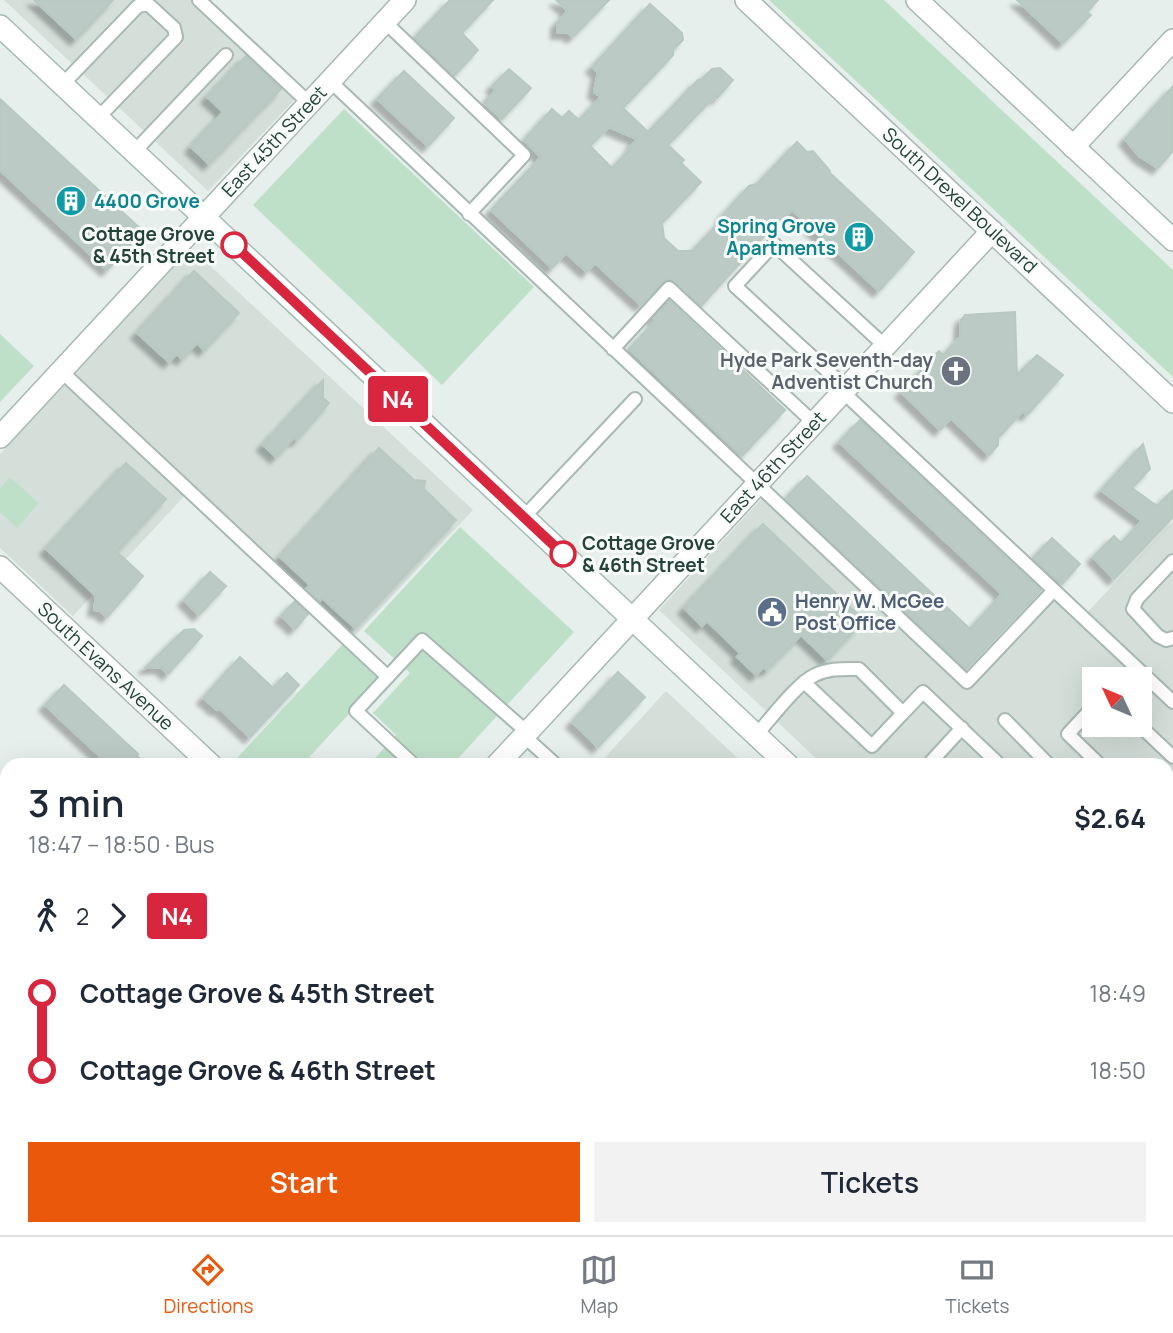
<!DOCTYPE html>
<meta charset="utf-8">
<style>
body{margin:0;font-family:Manrope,sans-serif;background:#f2f2f3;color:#1f2937;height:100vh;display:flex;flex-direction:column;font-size:26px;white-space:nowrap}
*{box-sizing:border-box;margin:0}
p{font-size:23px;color:#747a83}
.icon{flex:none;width:38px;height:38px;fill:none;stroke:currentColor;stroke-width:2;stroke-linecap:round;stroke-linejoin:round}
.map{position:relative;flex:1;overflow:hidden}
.panel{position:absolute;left:0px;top:758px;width:1174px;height:478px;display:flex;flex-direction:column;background:#fff;border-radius:21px 21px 0 0;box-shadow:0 7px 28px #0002}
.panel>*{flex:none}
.badge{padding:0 14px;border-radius:5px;font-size:24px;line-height:46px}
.needle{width:46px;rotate:314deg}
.controls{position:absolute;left:1082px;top:667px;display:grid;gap:14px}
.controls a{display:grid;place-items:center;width:70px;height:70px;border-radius:0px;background:#fff;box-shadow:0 7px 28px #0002;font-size:35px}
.map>.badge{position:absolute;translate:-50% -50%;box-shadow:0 0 0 4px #fff}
.legs{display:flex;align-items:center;gap:10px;height:77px;padding:0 28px;font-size:23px}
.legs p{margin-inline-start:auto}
.summary{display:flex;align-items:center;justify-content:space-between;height:119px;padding:0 28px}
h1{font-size:38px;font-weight:600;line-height:52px}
.cta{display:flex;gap:14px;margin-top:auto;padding:14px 28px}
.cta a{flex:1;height:80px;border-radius:0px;background:#ea580c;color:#fff;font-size:28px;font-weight:600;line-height:80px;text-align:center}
.cta a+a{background:#f2f2f3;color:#1f2937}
ul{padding:0 28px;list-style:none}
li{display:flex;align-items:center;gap:24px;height:77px;font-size:26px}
li i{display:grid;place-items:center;width:10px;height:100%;margin:0 9px;background:currentColor}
li i::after{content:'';width:18px;height:18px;margin:-9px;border:5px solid;border-radius:50%;background:#fff}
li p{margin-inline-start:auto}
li:first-child i{background:linear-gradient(#0000 50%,currentColor 0)}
li:last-child i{background:linear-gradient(currentColor 50%,#0000 0)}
.tab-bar{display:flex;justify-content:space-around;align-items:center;height:98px;border-top:2px solid #e0e1e3;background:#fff;font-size:19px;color:#747a83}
.tab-bar a{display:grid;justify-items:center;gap:4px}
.tab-bar .selected{color:#ea580c}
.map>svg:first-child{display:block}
</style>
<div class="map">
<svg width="1173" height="1235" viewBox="0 0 1173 1235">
<defs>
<filter id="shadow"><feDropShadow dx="-6" dy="6" stdDeviation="2" flood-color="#0004"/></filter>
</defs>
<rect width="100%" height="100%" fill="#e6efeb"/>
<path fill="#d4dfda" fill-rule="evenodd" d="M4,0H199L300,94L208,191Z
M191,248L473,510L350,641L189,491L73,616L0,548V454Z
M766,494L967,682L1054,590L1083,617L1173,521V863L1167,869V765H823L659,610ZM1094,679H1139V724H1094Z
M666,691L745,765H598Z
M1173,941V1065L1167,1059V947Z
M1167,1162L1173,1167V1235H884L890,1228H1167Z
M628,1228H822L829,1235H622Z"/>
<path fill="#bfe0c8" d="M769,0H884L1173,270V377Z
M344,109L534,287L442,385L253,205Z
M0,334L34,366L0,402Z
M10,477L39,503L17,528L0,512V488Z
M460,527L574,632L452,765H369L396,735L373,713L410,673L364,631Z
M343,644L381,679L302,765H245L237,758Z"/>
<path fill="#bbcac4" stroke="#b8c9c2" stroke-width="2" fill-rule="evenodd" filter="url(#shadow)" d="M34,0H113L76,39Z
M450,0H493L462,33L478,50L454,76L414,38Z
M556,0H609L573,37L568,33H557V23L568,11Z
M1017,0H1098L1087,12L1091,15L1063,43Z
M650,4L682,33L683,40L673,50V55L623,108L648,132L698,80L702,79L712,69L720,68L733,80L717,98L715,96L668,145L684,160L681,163L701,182L662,223L664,238L678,251H692L724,218L722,216L749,186L757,184L797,142L807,152L813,151L830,171L829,172L914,252L879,291L792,210L774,228L773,226L701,306L670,279L663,282L641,305L595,263L587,272L566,253L552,268L491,210L541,157L524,140L552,109L562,118L569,111L579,120L601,97L594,92L598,72L592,67ZM609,127L637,139L631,146L632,147L612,168L590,146Z
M246,56L281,89L209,164L191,147L223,112L207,97Z
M509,69L531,88L502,119L484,103L496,90L492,86Z
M404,71L454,118L428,146L377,99Z
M1173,86V151L1158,168L1139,156L1125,139Z
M0,99L143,231L107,270L0,170Z
M194,271L239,313L204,350L197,343L182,359L177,354L169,362L137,333Z
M669,300L785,410L742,456L629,349L656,320L653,318Z
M1015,312L1017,375L1037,355L1063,375L1027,415L1023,411L998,438V445L989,455L951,418L940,430L901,392L939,351L943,355L960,337L961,320L965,315Z
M323,380V398L329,403L297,440L294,438L276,457L263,445Z
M860,420L1041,590L966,669L785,499L807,476L970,629L1002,594L839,442Z
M1143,444L1150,469L1132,488L1157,506L1173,490V517L1114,579L1093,557L1114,536L1121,543L1142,521L1101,490Z
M379,448L414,480L425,481L424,489L456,520L355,628L322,598L320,601L306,589L310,585L280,557Z
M126,463L166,499L117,552L143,576L107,617L100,611L94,610L96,596L46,549Z
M763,524L864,620L827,660L801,635L767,670L764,667L756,675L737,657L740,653L707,621L702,626L684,608Z
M1052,538L1080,564L1062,584L1033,558Z
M210,572L226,586L199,615L184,600Z
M295,601L308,614L295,629L281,616Z
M194,629L202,636L168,674L161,667L145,668L184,630Z
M240,657L273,688L287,673L299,685L250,737L219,708L217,710L203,698Z
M618,672L645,697L598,747L572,722Z
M64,685L138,754L137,756L147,765H109L45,705Z"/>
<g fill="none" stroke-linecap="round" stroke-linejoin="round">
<g stroke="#a8b8b2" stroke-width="16">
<path id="service" d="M199,0L309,103
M385,22L524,155L469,214
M330,81L967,682L1054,590
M62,85L138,6L148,4L174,28L176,37L98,118
M134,152L226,55
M613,349L669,288L814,423
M61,371L388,677
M846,388L735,286L774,244L885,346
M843,392L1173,702
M524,517L635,399
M1173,561L1137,599L1133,609L1158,636L1166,640L1173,638
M1094,706L1068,734L1100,765
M903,713L923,692L1000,765
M1005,720L1049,765
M1138,724L1173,757
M756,735C770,720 797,683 815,675C829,668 844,669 859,669L903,713L872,746L804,682
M524,736L556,765
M414,765L356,711L422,640L527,732
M928,765L962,728
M1167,829L1173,835
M1167,878L1173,883
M1167,986L1173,980
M0,995L7,987
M1167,1029L1173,1034
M1167,1111L1173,1105
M206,1228L213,1235
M622,1235L628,1228"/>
</g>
<g stroke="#a8b8b2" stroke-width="24">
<path id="minor" d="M1073,147L1173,40
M0,437L405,0
M0,567L211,765
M497,765L992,231
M0,1107L7,1113
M429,1228L436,1235
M61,1235L67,1228"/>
</g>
<g stroke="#a8b8b2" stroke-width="24">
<path id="tertiary" d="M746,0L1173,402
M917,0L1173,240"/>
</g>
<g stroke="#a4bbb3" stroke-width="24">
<path id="secondary" d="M0,26L788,765
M1167,906L1173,900
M1167,1119L1173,1125
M862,1235L868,1228"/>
</g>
<use href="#service" stroke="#fff" stroke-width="12"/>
<use href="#minor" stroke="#fff" stroke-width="21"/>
<use href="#tertiary" stroke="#fff" stroke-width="21"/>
<use href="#secondary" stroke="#fff" stroke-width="21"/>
</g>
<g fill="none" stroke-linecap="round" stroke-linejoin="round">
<g stroke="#fff" stroke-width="16">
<path id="line-1" d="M234,245L563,554"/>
</g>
<use href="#line-1" stroke="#d7263d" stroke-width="10"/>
</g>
<defs>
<g id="building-disc" transform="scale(1.575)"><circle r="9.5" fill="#0f9aa8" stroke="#f7fbf9"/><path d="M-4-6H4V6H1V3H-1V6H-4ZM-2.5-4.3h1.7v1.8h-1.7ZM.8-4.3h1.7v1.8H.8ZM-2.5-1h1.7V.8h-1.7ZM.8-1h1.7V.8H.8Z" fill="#fff"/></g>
<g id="church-disc" transform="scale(1.575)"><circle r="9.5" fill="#6b7280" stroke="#f7fbf9"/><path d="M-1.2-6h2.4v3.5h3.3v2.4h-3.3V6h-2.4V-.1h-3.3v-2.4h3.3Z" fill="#fff"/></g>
<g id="civic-disc" transform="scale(1.575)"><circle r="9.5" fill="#5c6f8a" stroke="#f7fbf9"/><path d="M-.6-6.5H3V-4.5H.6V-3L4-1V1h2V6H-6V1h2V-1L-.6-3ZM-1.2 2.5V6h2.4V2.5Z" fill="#fff"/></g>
</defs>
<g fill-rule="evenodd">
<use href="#building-disc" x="71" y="201"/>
<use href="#building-disc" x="859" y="237"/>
<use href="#church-disc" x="956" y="371"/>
<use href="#civic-disc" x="772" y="612"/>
</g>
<g fill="#fff" stroke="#d7263d" stroke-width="3.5">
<circle cx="234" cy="245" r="12"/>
<circle cx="563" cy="554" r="12"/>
</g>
<g text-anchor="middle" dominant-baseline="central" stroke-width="6" stroke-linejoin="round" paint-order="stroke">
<g font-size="19" fill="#24423a" stroke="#f7fbf9">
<text transform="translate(274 141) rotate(-47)">East 45th Street</text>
<text transform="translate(960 200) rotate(43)">South Drexel Boulevard</text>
<text transform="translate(773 467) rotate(-47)">East 46th Street</text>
<text transform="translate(106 666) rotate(43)">South Evans Avenue</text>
</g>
<g font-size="19" font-weight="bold" fill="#0d838f" stroke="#f7fbf9" text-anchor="start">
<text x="94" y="201">4400 Grove</text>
<text x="836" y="226" text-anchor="end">Spring Grove<tspan x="836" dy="22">Apartments</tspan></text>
</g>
<g font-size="19" font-weight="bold" fill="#24423a" stroke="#f7fbf9" text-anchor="end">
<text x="215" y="234">Cottage Grove<tspan x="215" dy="22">&amp; 45th Street</tspan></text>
<text x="582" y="543" text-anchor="start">Cottage Grove<tspan x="582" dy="22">&amp; 46th Street</tspan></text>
</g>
<g font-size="19" font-weight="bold" fill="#5b616d" stroke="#f7fbf9" text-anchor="end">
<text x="933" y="360">Hyde Park Seventh-day<tspan x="933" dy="22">Adventist Church</tspan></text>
</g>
<g font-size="19" font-weight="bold" fill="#4e5e75" stroke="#f7fbf9" text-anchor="start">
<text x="795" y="601">Henry W. McGee<tspan x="795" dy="22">Post Office</tspan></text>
</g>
</g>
</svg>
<div class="controls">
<a><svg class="needle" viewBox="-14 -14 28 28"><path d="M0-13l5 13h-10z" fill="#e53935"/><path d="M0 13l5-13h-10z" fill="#747a83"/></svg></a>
</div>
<b class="badge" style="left:398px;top:399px;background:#d7263d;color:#fff">N4</b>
<section class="panel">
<div class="summary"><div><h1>3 min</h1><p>18:47 – 18:50 · Bus</p></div><b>$2.64</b></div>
<div class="legs"><svg class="icon" aria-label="walk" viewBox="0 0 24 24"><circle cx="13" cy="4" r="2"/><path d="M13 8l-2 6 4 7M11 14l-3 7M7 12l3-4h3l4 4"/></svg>2<svg class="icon" aria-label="forward" viewBox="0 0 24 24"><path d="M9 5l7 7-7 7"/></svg><b class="badge" style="background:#d7263d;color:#fff">N4</b></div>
<ul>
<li><i style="color:#d7263d"></i><b>Cottage Grove &amp; 45th Street</b><p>18:49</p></li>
<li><i style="color:#d7263d"></i><b>Cottage Grove &amp; 46th Street</b><p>18:50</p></li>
</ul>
<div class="cta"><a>Start</a><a>Tickets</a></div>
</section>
</div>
<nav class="tab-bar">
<a class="selected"><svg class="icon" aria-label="directions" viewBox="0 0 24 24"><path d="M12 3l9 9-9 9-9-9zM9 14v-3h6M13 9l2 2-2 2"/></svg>Directions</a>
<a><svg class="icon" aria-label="map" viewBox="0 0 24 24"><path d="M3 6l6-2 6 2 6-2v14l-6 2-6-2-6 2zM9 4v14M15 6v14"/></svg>Map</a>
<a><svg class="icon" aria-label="tickets" viewBox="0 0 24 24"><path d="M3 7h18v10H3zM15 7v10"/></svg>Tickets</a>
</nav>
